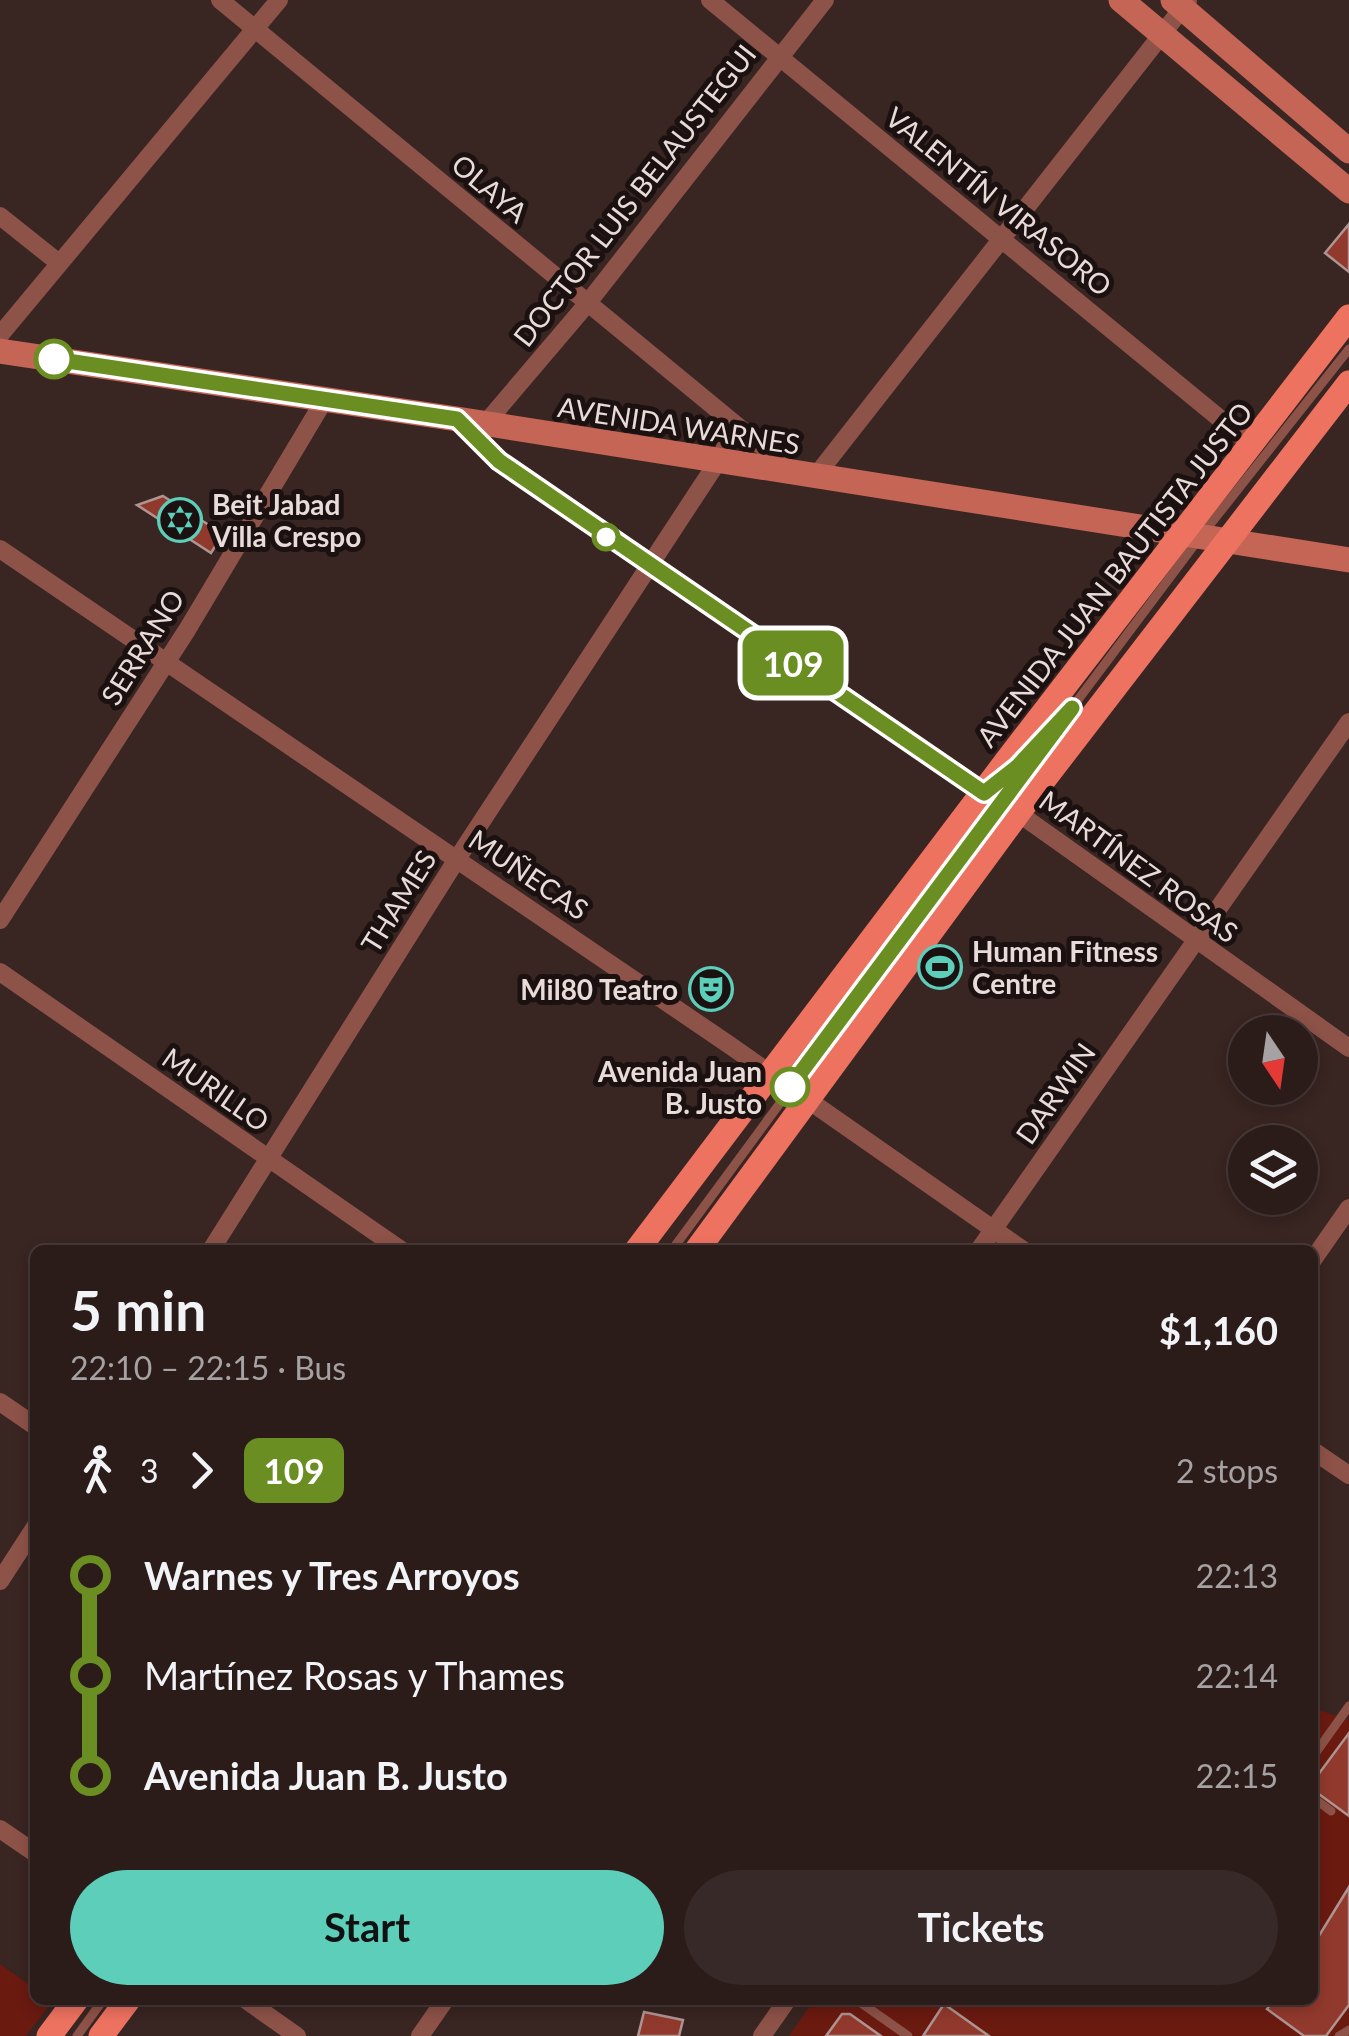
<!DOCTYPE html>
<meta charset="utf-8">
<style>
body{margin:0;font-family:Lato,sans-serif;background:#372927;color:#f1f3f6;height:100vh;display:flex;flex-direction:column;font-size:38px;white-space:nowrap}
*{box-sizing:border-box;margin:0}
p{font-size:32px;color:#a6a1a2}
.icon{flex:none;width:55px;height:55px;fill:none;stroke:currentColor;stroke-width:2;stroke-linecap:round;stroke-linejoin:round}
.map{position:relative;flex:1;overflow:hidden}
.sheet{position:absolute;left:30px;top:1245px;width:1288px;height:760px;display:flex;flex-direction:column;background:#2b1c1a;border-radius:15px;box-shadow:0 5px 15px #0003,0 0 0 2px #473a39}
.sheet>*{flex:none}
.badge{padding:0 20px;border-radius:15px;font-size:35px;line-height:65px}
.needle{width:65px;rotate:167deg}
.fabs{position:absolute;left:1228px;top:1015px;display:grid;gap:20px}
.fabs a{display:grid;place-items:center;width:90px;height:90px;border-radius:50%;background:#2b1c1a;box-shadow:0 5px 15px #0003,0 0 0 2px #473a39;font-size:50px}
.map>.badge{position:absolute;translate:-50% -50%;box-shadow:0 0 0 5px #fff}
.legs{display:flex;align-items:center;gap:15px;height:110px;padding:0 40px;font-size:32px}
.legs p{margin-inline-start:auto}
.headline{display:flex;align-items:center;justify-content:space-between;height:170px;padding:0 40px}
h1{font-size:55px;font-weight:700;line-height:75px}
.button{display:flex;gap:20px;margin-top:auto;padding:20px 40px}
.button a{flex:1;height:115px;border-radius:60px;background:#5cceba;color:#111;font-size:40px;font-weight:700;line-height:115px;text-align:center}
.button a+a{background:#372927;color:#f1f3f6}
ul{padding:0 40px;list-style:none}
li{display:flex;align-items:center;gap:35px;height:100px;font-size:38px}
li i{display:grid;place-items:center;width:15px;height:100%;margin:0 12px;background:currentColor}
li i::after{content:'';width:25px;height:25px;margin:-12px;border:8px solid;border-radius:50%;background:#2b1c1a}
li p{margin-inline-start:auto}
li:first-child i{background:linear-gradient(#0000 50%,currentColor 0)}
li:last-child i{background:linear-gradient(currentColor 50%,#0000 0)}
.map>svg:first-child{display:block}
</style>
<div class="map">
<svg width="1349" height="2036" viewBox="0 0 1349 2036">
<rect width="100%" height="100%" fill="#392522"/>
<path fill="#6b1a10" d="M1313,1708L1349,1720V2036H789L814,2000H1312Z
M0,1964L35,1989V2000L52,2002L26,2036H0Z"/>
<path fill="#92392d" stroke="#ae9591" stroke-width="2.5" d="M1349,224V272L1325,253Z
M163,496L223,534L211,553L137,505Z
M1349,1733V1816L1312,1789V1783Z
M1349,1887V2005L1326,2036H1304L1267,2009L1274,2000H1312V1947Z
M944,2004L989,2036H923Z
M644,2012L683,2020L679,2036H638Z
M842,2014H850L881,2036H826Z"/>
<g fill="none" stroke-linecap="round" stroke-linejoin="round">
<path stroke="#8d5248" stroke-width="9" d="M1015,768L1039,743
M672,1250L1023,773L1201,536L1349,349
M1312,1758L1349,1706
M1312,1797L1331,1811
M857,2000L908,2036
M77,2036L103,2000
M1339,2036L1349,2030"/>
<path stroke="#8d5248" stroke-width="18" d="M220,0L792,471
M710,0L1252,445
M0,216L59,263
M0,335L279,0
M457,419L499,461L984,793L1018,813L1349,1048
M485,424L587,304L825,0
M815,477L1188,1
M0,549L728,1044L1023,1250
M0,920L187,630L325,399
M0,972L401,1250
M211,1250L457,859L724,452L728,429L725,417
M979,1250L1349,722
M1312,1261L1349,1208
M0,1402L35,1426
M1312,1450L1349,1475
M0,1581L35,1527
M0,1829L35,1853
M246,2000L297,2036
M420,2036L445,2000
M762,2036L787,2000"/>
<path stroke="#c46556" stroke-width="25" d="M1121,0L1349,191
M1173,0L1349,151
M0,351L457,419L1349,560"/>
<path stroke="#ee7260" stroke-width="25" d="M637,1250L1009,758L1349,317
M697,1250L1018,813L1349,383
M49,2036L76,2000
M101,2036L128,2000"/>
</g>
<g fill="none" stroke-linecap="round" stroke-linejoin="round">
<g stroke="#fff" stroke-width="22">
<path id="line-1" d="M54,359L457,419L499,461L984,793L1017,767L1072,708L790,1087"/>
</g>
<use href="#line-1" stroke="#6b8e23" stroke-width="15"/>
</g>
<defs>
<g id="synagogue-ring" transform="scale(2.25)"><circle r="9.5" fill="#1a1110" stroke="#5cceba" stroke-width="1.5"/><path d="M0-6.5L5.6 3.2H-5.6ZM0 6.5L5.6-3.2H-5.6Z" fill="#5cceba"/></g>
<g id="stadium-ring" transform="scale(2.25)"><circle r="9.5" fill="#1a1110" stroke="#5cceba" stroke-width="1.5"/><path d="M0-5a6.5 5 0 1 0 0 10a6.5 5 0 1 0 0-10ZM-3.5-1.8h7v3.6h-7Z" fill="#5cceba"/></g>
<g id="theatre-ring" transform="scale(2.25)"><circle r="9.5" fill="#1a1110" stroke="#5cceba" stroke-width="1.5"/><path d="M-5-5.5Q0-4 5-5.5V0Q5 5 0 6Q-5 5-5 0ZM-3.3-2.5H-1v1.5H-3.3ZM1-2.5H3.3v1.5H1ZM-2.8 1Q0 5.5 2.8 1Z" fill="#5cceba"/></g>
</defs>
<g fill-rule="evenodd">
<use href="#synagogue-ring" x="180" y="520"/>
<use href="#stadium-ring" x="940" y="967"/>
<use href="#theatre-ring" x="711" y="989"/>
</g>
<g fill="#fff" stroke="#6b8e23" stroke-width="5">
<circle cx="54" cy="359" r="18"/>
<circle cx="606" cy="537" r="12"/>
<circle cx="790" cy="1087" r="18"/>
</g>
<g text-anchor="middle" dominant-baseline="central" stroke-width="10" stroke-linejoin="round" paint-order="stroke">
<g font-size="28" fill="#e8dbd8" stroke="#1a1110">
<text transform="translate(490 188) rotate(40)">OLAYA</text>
<text transform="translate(634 195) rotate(-52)">DOCTOR LUIS BELAUSTEGUI</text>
<text transform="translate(999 201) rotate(39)">VALENTÍN VIRASORO</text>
<text transform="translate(679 425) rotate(9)">AVENIDA WARNES</text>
<text transform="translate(1114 574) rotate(-52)">AVENIDA JUAN BAUTISTA JUSTO</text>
<text transform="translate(142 647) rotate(-58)">SERRANO</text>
<text transform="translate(1139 866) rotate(36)">MARTÍNEZ ROSAS</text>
<text transform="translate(529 874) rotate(34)">MUÑECAS</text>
<text transform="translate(398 901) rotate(-58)">THAMES</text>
<text transform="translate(216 1089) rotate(35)">MURILLO</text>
<text transform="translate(1055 1093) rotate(-55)">DARWIN</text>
</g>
<g font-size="28" font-weight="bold" fill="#e8dbd8" stroke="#1a1110" text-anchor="start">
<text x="212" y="504">Beit Jabad<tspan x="212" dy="32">Villa Crespo</tspan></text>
<text x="972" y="951">Human Fitness<tspan x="972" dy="32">Centre</tspan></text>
<text x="678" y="989" text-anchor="end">Mil80 Teatro</text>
</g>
<g font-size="28" font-weight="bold" fill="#e8dbd8" stroke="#1a1110" text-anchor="end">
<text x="762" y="1071">Avenida Juan<tspan x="762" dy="32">B. Justo</tspan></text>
</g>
</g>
</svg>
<div class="fabs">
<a><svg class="needle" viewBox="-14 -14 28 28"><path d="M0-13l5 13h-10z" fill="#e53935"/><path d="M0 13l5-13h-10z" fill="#a6a1a2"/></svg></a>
<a><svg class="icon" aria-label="layers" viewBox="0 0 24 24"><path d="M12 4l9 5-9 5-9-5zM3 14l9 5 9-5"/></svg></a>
</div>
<b class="badge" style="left:793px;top:663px;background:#6b8e23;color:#fff">109</b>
<section class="sheet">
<div class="headline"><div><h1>5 min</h1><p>22:10 – 22:15 · Bus</p></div><b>$1,160</b></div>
<div class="legs"><svg class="icon" aria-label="walk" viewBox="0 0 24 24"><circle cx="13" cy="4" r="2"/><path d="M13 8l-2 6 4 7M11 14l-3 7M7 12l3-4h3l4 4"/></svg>3<svg class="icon" aria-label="forward" viewBox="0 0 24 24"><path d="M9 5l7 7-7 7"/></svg><b class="badge" style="background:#6b8e23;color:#fff">109</b><p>2 stops</p></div>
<ul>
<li><i style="color:#6b8e23"></i><b>Warnes y Tres Arroyos</b><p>22:13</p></li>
<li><i style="color:#6b8e23"></i><span>Martínez Rosas y Thames</span><p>22:14</p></li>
<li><i style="color:#6b8e23"></i><b>Avenida Juan B. Justo</b><p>22:15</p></li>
</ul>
<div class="button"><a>Start</a><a>Tickets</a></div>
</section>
</div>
